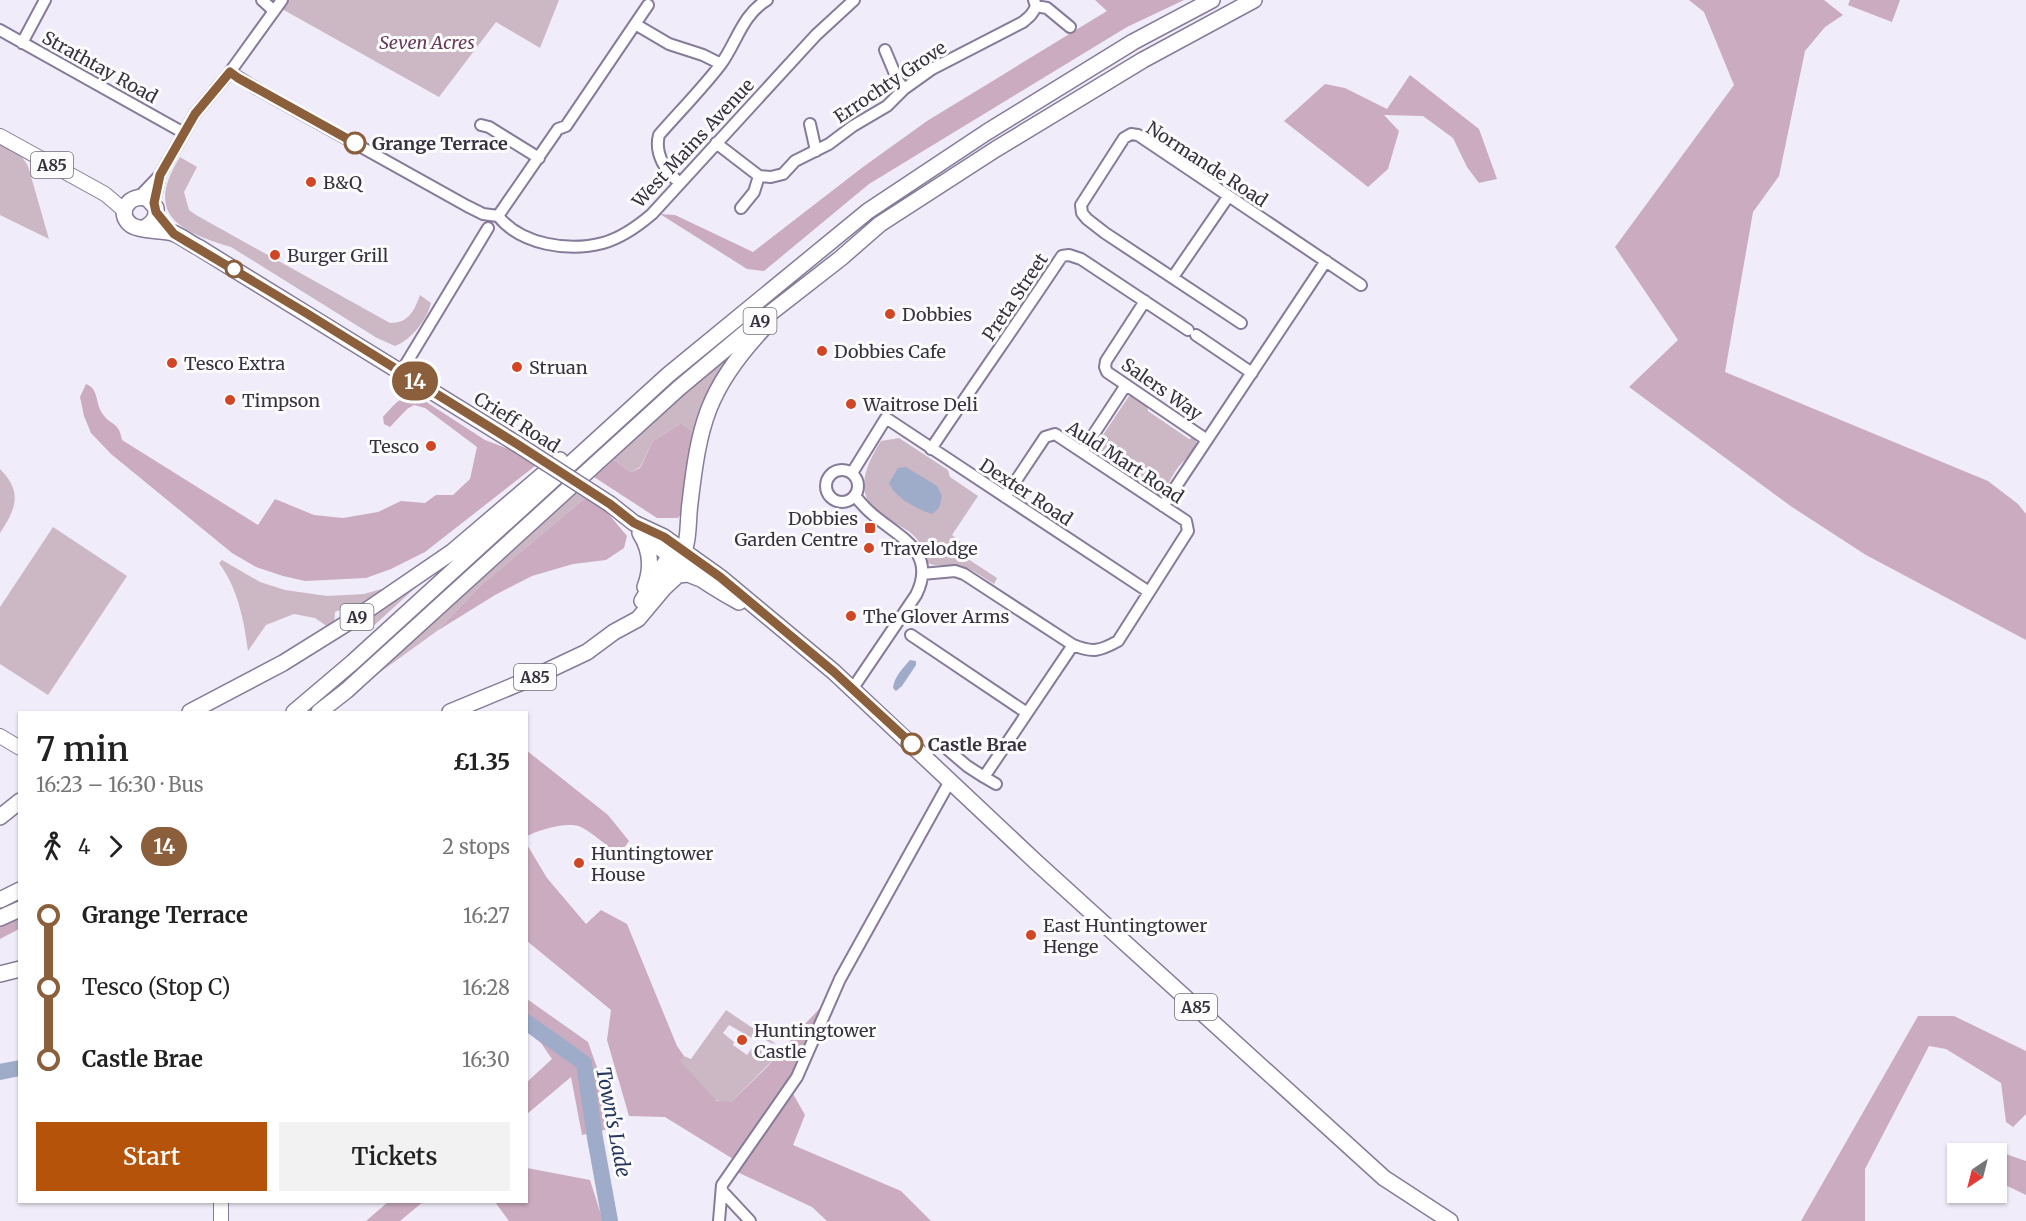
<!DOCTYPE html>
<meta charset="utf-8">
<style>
body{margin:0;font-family:Merriweather,serif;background:#f2f2f2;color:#222;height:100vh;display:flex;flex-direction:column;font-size:22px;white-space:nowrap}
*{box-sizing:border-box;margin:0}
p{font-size:20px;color:#767676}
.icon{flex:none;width:33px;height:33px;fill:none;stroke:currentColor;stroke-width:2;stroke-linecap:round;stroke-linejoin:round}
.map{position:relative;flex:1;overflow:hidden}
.panel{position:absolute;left:18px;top:711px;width:510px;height:492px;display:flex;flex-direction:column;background:#fff;border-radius:0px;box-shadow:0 2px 4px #0004}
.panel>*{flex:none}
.badge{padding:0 12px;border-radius:20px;font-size:21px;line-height:39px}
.needle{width:39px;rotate:215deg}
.buttons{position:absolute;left:1947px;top:1143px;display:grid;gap:12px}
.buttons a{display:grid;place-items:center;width:60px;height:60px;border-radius:0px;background:#fff;box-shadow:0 2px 4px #0004;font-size:30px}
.map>.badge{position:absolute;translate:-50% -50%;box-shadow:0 0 0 3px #fff}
.legs{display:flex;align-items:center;gap:9px;height:66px;padding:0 18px;font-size:20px}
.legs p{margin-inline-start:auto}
.headline{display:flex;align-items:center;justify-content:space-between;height:102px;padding:0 18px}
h1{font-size:33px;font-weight:600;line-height:45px}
.cta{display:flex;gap:12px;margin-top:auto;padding:12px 18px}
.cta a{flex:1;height:69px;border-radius:0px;background:#b45309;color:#fff;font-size:24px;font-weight:600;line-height:69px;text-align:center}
.cta a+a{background:#f2f2f2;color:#222}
ul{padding:0 18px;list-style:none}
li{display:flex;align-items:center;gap:21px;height:72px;font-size:22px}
li i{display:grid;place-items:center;width:9px;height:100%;margin:0 8px;background:currentColor}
li i::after{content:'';width:15px;height:15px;margin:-8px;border:4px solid;border-radius:50%;background:#fff}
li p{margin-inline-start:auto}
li:first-child i{background:linear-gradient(#0000 50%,currentColor 0)}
li:last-child i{background:linear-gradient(currentColor 50%,#0000 0)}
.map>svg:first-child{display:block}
</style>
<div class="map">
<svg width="2026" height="1221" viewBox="0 0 2026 1221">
<rect width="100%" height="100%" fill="#f1ecfa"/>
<path fill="#ccb7c5" d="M289,0H559L540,48L496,22L439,97L282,9Z
M0,141L20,154L28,166L49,239L0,215Z
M180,157L197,167L184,192L189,210L196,215L390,323C409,323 414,311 420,295L431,303C427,320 411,340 395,346L377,338L231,247C178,231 144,214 180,157Z
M752,328L693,432L681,423L653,441L640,467L631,472L614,460L594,477L586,472Z
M1129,396H1133L1147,406L1148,411L1189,439L1194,437C1201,450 1191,453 1184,461C1177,467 1167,483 1167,492L1158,498L1142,487L1141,480L1112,462L1105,463L1091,453L1092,442L1099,441Z
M899,438L948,470L950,477L978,496L952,535L972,551L968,559L997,578L994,584C984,578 973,570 962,566C950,563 939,568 928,563C925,553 923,546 916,538C908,528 892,523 881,515C852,494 866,465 881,441Z
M0,469C23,492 16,509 0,533Z
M572,489L585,498L480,586L437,631L325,712Z
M493,517L369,630L372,618L354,604L335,612L334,631L315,618L294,614L266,625L248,651C244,620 238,589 219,563L222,560L260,582L285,590L327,596L364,594L392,586Z
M53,527L127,576L48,695L0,664V607Z
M726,1010L776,1044L771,1043L755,1034L752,1038L729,1025L723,1033L734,1042L733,1045L747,1055L752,1048L759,1052L760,1049L763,1053L761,1058L763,1061L776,1051L779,1054L731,1102H721L714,1099L679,1061L684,1056L691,1059Z"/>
<path fill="#caabbf" d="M1095,0H1184L1127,27L869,184L764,271L747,269L660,214L675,215L753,252L863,167L927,121L1107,11Z
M1689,0H1824L1843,15L1825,27L1805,51L1779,176L1753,212L1725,372L1988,481L2018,504L2026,514V640L1866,555L1792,507L1629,387L1678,340L1615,247L1734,85L1704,12Z
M1850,0H1900L1892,22L1848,5Z
M1410,75L1479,129L1497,179L1479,183L1467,167L1453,138L1423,116L1384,115L1399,131L1388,169L1368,187L1284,121L1325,84L1345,88L1387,109Z
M86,384C99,389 95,402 102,413C110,426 119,421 122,440L258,525L275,499L314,515L343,518L378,512L401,501L425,503L436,495H453L470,479L477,447L425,408L414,405L407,409L390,427L384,424L383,417C393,406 399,397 414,394L485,440L517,452L535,466L425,552L391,569L366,578L305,581L283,576L256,567L232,553L111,454L91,433L84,416L80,397Z
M681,423L693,432L681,514L678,518H657L594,477L614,460L631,472L640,468L653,441Z
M585,498L606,511L627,536L624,548L606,560L573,564L532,576L495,595L437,631L480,586Z
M526,750L608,815L629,841L619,855C607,846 594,834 581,827C568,821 539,830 527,836Z
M526,843L547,878L586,924L601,910L627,924L677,1046L684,1056L680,1061L717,1101L731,1102L767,1067L804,1025L825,1003L793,1078L738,1162L665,1117L629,1116L607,1040L611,1010L527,941Z
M19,913V929L0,939V921Z
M527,999L588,1042L618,1127L582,1135L571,1077L527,1114V1082L552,1059L541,1043L527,1032Z
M1918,1016H1954L2026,1051V1114L2013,1127L2006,1122L2001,1083L1946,1049L1929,1046L1865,1169V1221H1801Z
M792,1092L805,1115L793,1145L901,1191L931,1221H827L812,1207L735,1171Z
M1991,1149L2026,1161V1195L1997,1181L1996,1154L1989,1153Z
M527,1168L590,1180L603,1221H509L495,1202H526Z
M388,1202H423L400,1221H366Z"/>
<path fill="#9eacca" d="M906,467L937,486L942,496L939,508L932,514C917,509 895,498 889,483L898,468Z
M910,660L916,661V665L902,686L896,691L893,688C894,677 903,668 910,660Z"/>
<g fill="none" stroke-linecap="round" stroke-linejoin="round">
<path stroke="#9eacca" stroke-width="16" d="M526,1022L584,1063L595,1138L610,1221
M0,1072L20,1068"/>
<g stroke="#867b99" stroke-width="14">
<path id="minor" d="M262,0L273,10
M1036,6L1047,8L1070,27
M635,24L669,44L703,55L721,64
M0,30L184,133
M22,43L45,0
M885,50L898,81L904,89
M230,72L259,90L467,206L483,214L498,216
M810,124L816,151
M481,125L489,127L539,158
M716,143L759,176L771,177L783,174L795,161L829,144L853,126L887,106L904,89L932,69L1023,22C1029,17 1033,14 1036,6L1034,0
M680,183C666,172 654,154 659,135C679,112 702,89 721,64C737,42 742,15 767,0
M139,197L160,175L195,114L230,72L282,0
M154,203L160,175
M741,208L754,192L759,176
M498,216C521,245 569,252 603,243C621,238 638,226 652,214L816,35L854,0
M498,216L558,129L566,126L648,5
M1173,277L1228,197
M1145,301L1106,361L1105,367L1107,372L1207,440
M1241,323L1105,233L1087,219L1082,213L1081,205L1124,138L1131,134L1138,135L1361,285
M1196,335L1252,373
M401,372L488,228
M931,449C974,384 1019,321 1062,256L1069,255L1081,259L1188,330
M1082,452L1126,385
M826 486a16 16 0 1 1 32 0a16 16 0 1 1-32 0Z
M852,473L886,418L1149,592
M1163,506L1326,261
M922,574L955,571L964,574L1073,645C1093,653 1100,651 1118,641L1188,531L1186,521L1055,434L1045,437L1005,497
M911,635L1027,713
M853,688L916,595C938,551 898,537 871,513C865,508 860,502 855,496
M946,748L967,766L984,777L1073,645
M984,777L996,784
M722,1191L750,1221
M719,1221L722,1185L797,1077L840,979L950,781"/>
</g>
<g stroke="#867b99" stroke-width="16">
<path id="major" d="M0,136L105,194L125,211
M0,736L20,748
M221,1221V1202"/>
</g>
<g stroke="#867b99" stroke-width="18">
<path id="highway" d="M144,228C153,223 157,218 156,208L148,199C130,192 115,213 131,225C140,231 162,230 173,233C181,236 190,243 198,247L517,444
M610,504L634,523L664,537L720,577L834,672L1036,862L1384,1178L1450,1221
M640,529C670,559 702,582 739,602
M640,533C651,550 652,569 645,587
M673,578C675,566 684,556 686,544C689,531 688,517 690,503C699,425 707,389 762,330
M642,601L673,550
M190,712L283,663L360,615L452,552L560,460
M294,712L353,662L668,375L868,211L987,132L1133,42L1212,0
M319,712L346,691L679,388L746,332L841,258L880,224L996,149L1143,60L1254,0
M450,712L532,678L587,652L614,632L638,619L664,588L678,575L688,574L698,578
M0,817L20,801
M0,900L20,890
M0,918L20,909
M0,974L20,969"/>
</g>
<use href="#minor" stroke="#fff" stroke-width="10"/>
<use href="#major" stroke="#fff" stroke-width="14"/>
<use href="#highway" stroke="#fff" stroke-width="15"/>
<g stroke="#867b99" stroke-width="18" stroke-linecap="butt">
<path id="highway-bridge" d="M517,444L610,504"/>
</g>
<use href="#highway-bridge" stroke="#fff" stroke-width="15"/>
</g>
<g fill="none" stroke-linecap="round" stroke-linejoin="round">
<g stroke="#fff" stroke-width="14">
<path id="line-1" d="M355,143L238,78L230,72L195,114L160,175L154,203L156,212L174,234L306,313L517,444L610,504L634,523L664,537L720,577L834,672L912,744"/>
</g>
<use href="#line-1" stroke="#8b5e3c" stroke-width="9"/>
</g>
<g fill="#fff" stroke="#8b5e3c" stroke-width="3">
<circle cx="355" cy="143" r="10"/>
<circle cx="234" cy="269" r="8"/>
<circle cx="912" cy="744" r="10"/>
</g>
<g fill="#d14726" stroke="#fcfcfc" stroke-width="2">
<circle cx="311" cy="182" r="6"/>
<circle cx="275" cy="255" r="6"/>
<circle cx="890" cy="314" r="6"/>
<circle cx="822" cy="351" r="6"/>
<circle cx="172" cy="363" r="6"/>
<circle cx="517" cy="367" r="6"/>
<circle cx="230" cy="400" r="6"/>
<circle cx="851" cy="404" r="6"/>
<circle cx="431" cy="446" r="6"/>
<rect x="864" y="522" width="12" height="12" rx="3"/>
<circle cx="869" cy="548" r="6"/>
<circle cx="851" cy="616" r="6"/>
<circle cx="579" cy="863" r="6"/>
<circle cx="1031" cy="935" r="6"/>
<circle cx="742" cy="1040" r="6"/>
</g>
<g text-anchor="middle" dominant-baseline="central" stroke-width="6" stroke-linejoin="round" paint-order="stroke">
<g fill="#fcfcfc" stroke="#726f78" stroke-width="1.5">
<rect x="31" y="152" width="42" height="26" rx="4.5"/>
<rect x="743.5" y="308" width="33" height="26" rx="4.5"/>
<rect x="340.5" y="604" width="33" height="26" rx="4.5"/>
<rect x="514" y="664" width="42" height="26" rx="4.5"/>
<rect x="1175" y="994" width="42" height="26" rx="4.5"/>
</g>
<g font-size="16" font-weight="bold" fill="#37323f">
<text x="52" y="165">A85</text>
<text x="760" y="321">A9</text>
<text x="357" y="617">A9</text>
<text x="535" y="677">A85</text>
<text x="1196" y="1007">A85</text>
</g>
<g font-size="18" font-style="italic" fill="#663a59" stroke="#fcfcfc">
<text x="427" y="42">Seven Acres</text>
</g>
<g font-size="18" fill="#37323f" stroke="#fcfcfc">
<text transform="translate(100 67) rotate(29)">Strathtay Road</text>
<text transform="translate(890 82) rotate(-34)">Errochty Grove</text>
<text transform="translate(693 143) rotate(-47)">West Mains Avenue</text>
<text transform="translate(1207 164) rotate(33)">Normande Road</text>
<text transform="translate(1015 297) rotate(-56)">Preta Street</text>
<text transform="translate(1162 389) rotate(35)">Salers Way</text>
<text transform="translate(517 422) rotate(32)">Crieff Road</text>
<text transform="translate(1125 462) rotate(33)">Auld Mart Road</text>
<text transform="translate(1026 492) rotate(33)">Dexter Road</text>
</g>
<g font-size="18" font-weight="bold" fill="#37323f" stroke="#fcfcfc" text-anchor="start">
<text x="372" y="143">Grange Terrace</text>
<text x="928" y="744">Castle Brae</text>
</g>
<g font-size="18" fill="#37323f" stroke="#fcfcfc" text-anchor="start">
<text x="323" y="182">B&amp;Q</text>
<text x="287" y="255">Burger Grill</text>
<text x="902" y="314">Dobbies</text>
<text x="834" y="351">Dobbies Cafe</text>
<text x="184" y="363">Tesco Extra</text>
<text x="529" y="367">Struan</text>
<text x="242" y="400">Timpson</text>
<text x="863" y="404">Waitrose Deli</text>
<text x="419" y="446" text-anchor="end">Tesco</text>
<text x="858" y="518" text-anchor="end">Dobbies<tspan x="858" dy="21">Garden Centre</tspan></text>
<text x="881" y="548">Travelodge</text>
<text x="863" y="616">The Glover Arms</text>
<text x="591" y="853">Huntingtower<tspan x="591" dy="21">House</tspan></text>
<text x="1043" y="925">East Huntingtower<tspan x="1043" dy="21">Henge</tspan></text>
<text x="754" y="1030">Huntingtower<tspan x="754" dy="21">Castle</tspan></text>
</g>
<g font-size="20" font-style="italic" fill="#263861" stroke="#fcfcfc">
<text transform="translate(614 1122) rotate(79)">Town's Lade</text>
</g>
</g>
</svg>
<div class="buttons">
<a><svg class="needle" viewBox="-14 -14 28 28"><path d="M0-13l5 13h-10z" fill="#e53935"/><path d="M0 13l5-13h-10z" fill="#767676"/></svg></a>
</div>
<b class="badge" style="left:415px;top:381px;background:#8b5e3c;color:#fff">14</b>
<section class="panel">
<div class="headline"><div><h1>7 min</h1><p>16:23 – 16:30 · Bus</p></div><b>£1.35</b></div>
<div class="legs"><svg class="icon" aria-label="walk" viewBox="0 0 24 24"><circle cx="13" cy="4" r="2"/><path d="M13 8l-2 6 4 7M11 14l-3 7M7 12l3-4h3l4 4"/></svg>4<svg class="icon" aria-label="forward" viewBox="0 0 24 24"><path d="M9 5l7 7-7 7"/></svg><b class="badge" style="background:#8b5e3c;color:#fff">14</b><p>2 stops</p></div>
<ul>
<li><i style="color:#8b5e3c"></i><b>Grange Terrace</b><p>16:27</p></li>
<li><i style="color:#8b5e3c"></i><span>Tesco (Stop C)</span><p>16:28</p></li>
<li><i style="color:#8b5e3c"></i><b>Castle Brae</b><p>16:30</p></li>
</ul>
<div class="cta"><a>Start</a><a>Tickets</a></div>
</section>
</div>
